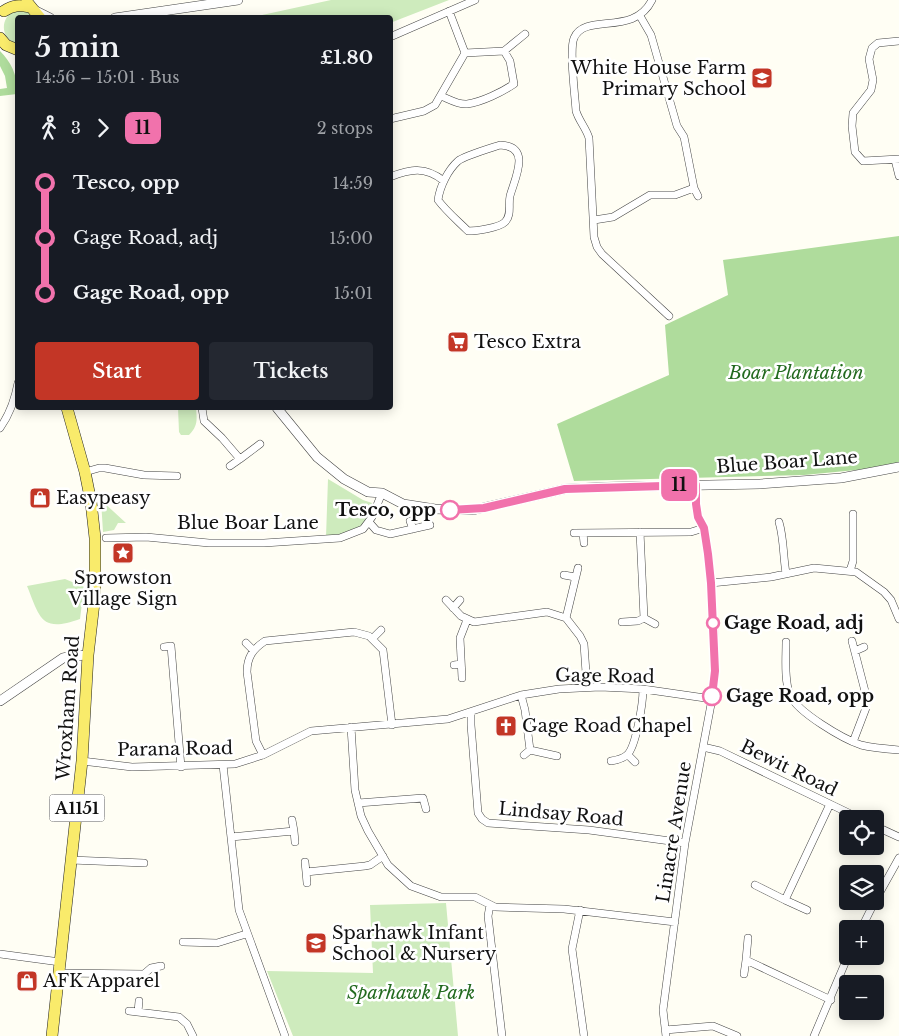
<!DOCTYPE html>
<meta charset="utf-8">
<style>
body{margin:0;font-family:"Libre Baskerville",serif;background:#242831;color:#f1f3f6;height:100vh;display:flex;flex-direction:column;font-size:19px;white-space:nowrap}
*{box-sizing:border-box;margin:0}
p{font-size:16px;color:#9ea1a6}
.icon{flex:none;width:28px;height:28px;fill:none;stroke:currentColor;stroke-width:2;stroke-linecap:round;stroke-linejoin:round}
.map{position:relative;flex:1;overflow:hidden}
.details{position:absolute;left:15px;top:15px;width:378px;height:395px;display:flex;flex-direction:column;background:#171b24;border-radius:5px;box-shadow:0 2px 12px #0003}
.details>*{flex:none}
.badge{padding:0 10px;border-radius:8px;font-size:18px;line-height:32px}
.buttons{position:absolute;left:839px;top:810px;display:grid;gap:10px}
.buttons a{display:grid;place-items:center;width:45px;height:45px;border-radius:5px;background:#171b24;box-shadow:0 2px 12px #0003;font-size:25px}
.map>.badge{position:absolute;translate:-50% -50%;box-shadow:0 0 0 2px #fff}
.legs{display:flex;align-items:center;gap:8px;height:55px;padding:0 20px;font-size:16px}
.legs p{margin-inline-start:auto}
.overview{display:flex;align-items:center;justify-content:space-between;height:85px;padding:0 20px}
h1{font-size:28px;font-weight:600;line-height:38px}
.primary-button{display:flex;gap:10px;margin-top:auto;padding:10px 20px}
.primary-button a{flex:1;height:58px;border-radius:5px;background:#c33626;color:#fff;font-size:20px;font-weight:600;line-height:58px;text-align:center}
.primary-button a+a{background:#242831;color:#f1f3f6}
ul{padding:0 20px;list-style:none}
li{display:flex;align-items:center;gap:18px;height:55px;font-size:19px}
li i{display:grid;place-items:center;width:8px;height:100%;margin:0 6px;background:currentColor}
li i::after{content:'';width:12px;height:12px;margin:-6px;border:4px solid;border-radius:50%;background:#171b24}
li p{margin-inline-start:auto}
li:first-child i{background:linear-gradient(#0000 50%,currentColor 0)}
li:last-child i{background:linear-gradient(currentColor 50%,#0000 0)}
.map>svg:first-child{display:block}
</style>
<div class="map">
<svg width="899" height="1036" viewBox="0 0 899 1036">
<rect width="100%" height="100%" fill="#fffef4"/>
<path fill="#ceebbd" d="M331,0H449L390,23V18L253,17Z
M14,10L28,11L35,17L18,18L17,43C0,39 0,19 14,10Z
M178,408H196C197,420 198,426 189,435H181L179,432Z
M328,479L363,500L372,503L374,511L360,530L329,538L326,537Z
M101,500L126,523H118L114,530L103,532Z
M65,579L84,587L80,619C41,633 40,618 27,586Z
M446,903L458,1036H293L267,971L373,973L370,905Z"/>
<path fill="#afdc9c" d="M0,51C12,63 18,77 17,94L0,96V89L7,88L5,76L0,66Z
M899,236V463L877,468L804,475L574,481L557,424L669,375L665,325L728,295L723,260Z"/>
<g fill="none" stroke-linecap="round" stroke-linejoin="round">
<g stroke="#444" stroke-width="8">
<path id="minor" d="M652,0C634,37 585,12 574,38C569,50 575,95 576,111C579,121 586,128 589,138L594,237L597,247L602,254L669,316
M449,11L465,53
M640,16L651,35L677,126L684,137L694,188L698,196
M390,37L475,0
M899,41L878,43L872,48L869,59L873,80L871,90L853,113L852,126L855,152L863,161L899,159
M504,51L525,34
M390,119L424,111L435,105L465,53L504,51L510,61L514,84C502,92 482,102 467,104C458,105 449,99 441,96
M500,145C532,146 515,178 510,196C508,205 512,215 505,222C499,228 476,231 468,231C458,221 446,211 438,200C440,186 448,170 458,161C464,156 491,148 500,145Z
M895,160L899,176
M390,177C411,169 425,166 444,181
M594,220L613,217L650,195H675L694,188
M202,408L204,421L222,438L240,459L260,444
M0,428C10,414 15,399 18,383
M230,466L240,459
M85,472L99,468H105L144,475L177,476
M410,521L413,529
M369,522L376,530L390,534L430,525
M779,522C784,539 783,556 786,573
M574,533L691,532L704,528
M583,533L584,543
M106,538L146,537L209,543H264L340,538L363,529L372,517L382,493
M850,571L853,561V514
M564,575L575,577
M711,583L771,577L814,568L856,572L884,592L891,600L899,619
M446,600L461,616L474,622L547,612L566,618L580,636L584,644L587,687
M453,608L460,600
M566,618L578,568
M644,618L655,624
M622,622L638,621L644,618L640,532
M373,638L381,630
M852,641L866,695V708L853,742
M786,642C786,657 784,681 790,695C797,712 843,739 861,745C873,748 886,749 899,750
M246,643L253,650
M164,647L171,646L181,767
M855,651L864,647
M454,665L461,664
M462,678L460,638L467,620
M521,695L525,710L530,750L557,756
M471,713V725L478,813L482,819L488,823L589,830L685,843
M351,727L355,790L361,816L368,831L388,865L411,886L441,897H475L495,907L564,909L675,922
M703,747L720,751L861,819
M263,755L256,741L247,672C247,657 253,649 265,641L354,632L369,636L383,650L392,725
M524,755L530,750
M628,755L635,762
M82,761L132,767L235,764L263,755L311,731L448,719L521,695L559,689L600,687L643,689L712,699
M611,761C617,760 622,759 627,755C636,747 643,703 643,689
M223,765L239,910L285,1036
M358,803L423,798L426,809
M875,826L899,837
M294,831L295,842
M231,837L294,831L292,820
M71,860L144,863
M305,862L306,872L365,866L370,865L383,856
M306,872L307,883
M755,885L785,900
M875,901L899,858
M490,905L488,916L502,1036
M580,910L572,949L584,1036
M807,910L785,900L830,804
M861,929L875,901
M183,942L217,943L246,934
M0,954L60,962
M746,960L748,938
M59,973L144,974L151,968L161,966
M744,974L746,960L831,1000
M129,1011L179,1017L187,1024L193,1036
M138,1012L139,1001
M665,1030L713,1026L737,1036
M666,1036L663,1010L685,843L712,699L715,671L714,626L708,554L704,528L698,517L695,504L696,485
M814,1036L848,956"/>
</g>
<g stroke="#444" stroke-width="10">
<path id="tertiary" d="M34,10L50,18
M115,18L238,0
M277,408L317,457L344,479L368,492L382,493L403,504L435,509L473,510L565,489L607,487L760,484L841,478L899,467
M0,701L63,658L72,656L88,655"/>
</g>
<g stroke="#222" stroke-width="12">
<path id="primary" d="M27,2L40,18
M4,11C13,5 19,5 30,7
M0,38L6,45L18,50
M52,1036L82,761L88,655L95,594V538L91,502L85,472L67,408"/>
</g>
<use href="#minor" stroke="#fff" stroke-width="7"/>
<use href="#tertiary" stroke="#fff" stroke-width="9"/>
<use href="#primary" stroke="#f9eb6b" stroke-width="11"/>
</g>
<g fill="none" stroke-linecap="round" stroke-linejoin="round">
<g stroke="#fff" stroke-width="11">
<path id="line-1" d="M450,510L484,508L565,489L696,485V504L698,517L704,528L708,554L711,583L715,671L712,696"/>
</g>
<use href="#line-1" stroke="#f172ac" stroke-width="8"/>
</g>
<defs>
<g id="school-square" transform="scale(1.125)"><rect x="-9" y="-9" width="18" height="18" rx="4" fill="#c33626" stroke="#fff"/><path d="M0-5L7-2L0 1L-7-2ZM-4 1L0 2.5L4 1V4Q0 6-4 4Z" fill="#fff"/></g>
<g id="supermarket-square" transform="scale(1.125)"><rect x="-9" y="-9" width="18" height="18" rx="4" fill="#c33626" stroke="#fff"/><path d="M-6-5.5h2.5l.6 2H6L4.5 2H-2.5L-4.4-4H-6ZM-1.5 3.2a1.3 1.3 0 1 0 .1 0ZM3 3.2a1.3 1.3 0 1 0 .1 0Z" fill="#fff"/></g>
<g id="shop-square" transform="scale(1.125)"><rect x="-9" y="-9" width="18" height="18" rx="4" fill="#c33626" stroke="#fff"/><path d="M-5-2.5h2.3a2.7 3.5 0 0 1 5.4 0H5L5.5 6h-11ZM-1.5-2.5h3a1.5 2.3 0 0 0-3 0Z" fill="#fff"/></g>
<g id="sight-square" transform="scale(1.125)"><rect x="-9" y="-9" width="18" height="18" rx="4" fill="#c33626" stroke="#fff"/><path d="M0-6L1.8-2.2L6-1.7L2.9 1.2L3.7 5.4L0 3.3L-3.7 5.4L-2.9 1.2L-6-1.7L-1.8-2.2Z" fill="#fff"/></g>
<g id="church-square" transform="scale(1.125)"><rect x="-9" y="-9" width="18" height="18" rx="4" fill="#c33626" stroke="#fff"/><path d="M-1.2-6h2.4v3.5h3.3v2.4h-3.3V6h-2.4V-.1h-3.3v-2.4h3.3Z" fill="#fff"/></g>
</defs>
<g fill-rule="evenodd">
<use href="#school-square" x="762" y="78"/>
<use href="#supermarket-square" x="458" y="342"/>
<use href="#shop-square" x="40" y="498"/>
<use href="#sight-square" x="123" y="553"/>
<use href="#church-square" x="506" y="726"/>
<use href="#school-square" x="316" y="943"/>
<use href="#shop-square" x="27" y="981"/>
</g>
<g fill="#fff" stroke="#f172ac" stroke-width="2.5">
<circle cx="450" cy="510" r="9"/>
<circle cx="713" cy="623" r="6"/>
<circle cx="712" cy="696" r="9"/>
</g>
<g text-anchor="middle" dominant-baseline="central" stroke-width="5" stroke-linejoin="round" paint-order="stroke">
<rect fill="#fff" stroke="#585858" stroke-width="1" x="49.5" y="794.5" width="55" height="27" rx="4"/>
<g font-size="16" font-weight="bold" fill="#111">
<text x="77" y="808">A1151</text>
</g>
<g font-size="18" fill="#111" stroke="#fff" text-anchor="start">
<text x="746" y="68" text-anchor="end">White House Farm<tspan x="746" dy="21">Primary School</tspan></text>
<text x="474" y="342">Tesco Extra</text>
<text x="56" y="498">Easypeasy</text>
<text x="123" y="578" text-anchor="middle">Sprowston<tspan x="123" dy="21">Village Sign</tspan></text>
<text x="522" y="726">Gage Road Chapel</text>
<text x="332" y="933">Sparhawk Infant<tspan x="332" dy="21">School &amp; Nursery</tspan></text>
<text x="43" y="981">AFK Apparel</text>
</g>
<g font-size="18" font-style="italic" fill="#236a1f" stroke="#fff">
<text x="796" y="373">Boar Plantation</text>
<text x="411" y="993">Sparhawk Park</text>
</g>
<g font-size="18" fill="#111" stroke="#fff">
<text transform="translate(787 462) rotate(-4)">Blue Boar Lane</text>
<text x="248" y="523">Blue Boar Lane</text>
<text transform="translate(605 676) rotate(1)">Gage Road</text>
<text transform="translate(68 708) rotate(-86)">Wroxham Road</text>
<text transform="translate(175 749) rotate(-1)">Parana Road</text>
<text transform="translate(789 768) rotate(26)">Bewit Road</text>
<text transform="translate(561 814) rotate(5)">Lindsay Road</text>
<text transform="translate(674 832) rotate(-81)">Linacre Avenue</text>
</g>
<g font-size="18" font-weight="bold" fill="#111" stroke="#fff" text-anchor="start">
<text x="436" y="510" text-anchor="end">Tesco, opp</text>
<text x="724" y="623">Gage Road, adj</text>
<text x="726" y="696">Gage Road, opp</text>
</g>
</g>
</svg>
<div class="buttons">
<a><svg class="icon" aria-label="locate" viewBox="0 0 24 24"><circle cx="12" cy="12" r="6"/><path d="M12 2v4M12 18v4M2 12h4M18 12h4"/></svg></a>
<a><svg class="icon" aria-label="layers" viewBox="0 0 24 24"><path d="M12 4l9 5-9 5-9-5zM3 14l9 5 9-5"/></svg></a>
<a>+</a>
<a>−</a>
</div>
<b class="badge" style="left:679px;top:485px;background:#f172ac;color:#111">11</b>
<section class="details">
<div class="overview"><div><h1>5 min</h1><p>14:56 – 15:01 · Bus</p></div><b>£1.80</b></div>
<div class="legs"><svg class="icon" aria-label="walk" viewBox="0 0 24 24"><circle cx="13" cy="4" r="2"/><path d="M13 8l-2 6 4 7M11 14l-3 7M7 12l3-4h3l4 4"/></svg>3<svg class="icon" aria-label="forward" viewBox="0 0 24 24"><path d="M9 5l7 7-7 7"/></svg><b class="badge" style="background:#f172ac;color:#111">11</b><p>2 stops</p></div>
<ul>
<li><i style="color:#f172ac"></i><b>Tesco, opp</b><p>14:59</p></li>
<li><i style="color:#f172ac"></i><span>Gage Road, adj</span><p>15:00</p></li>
<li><i style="color:#f172ac"></i><b>Gage Road, opp</b><p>15:01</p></li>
</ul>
<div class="primary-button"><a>Start</a><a>Tickets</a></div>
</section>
</div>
